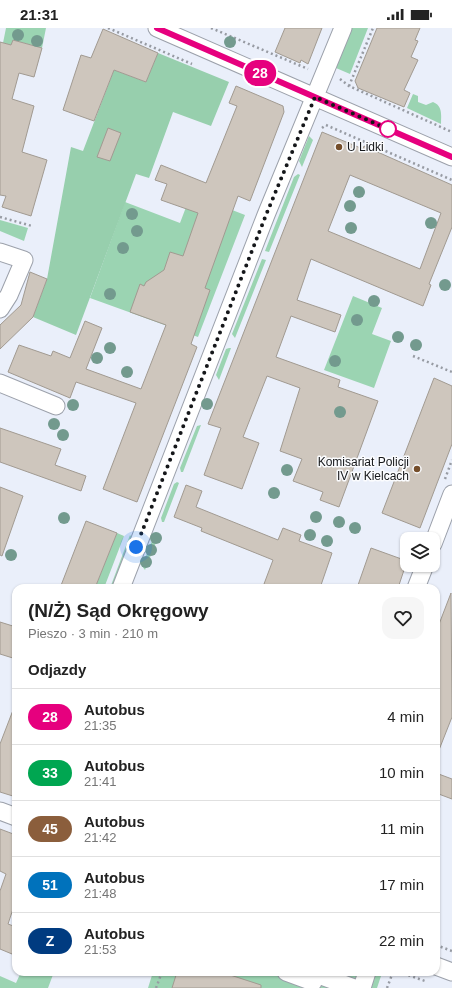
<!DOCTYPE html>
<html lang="pl">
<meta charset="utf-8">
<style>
body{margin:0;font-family:Helvetica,sans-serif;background:#f6f6f6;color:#222;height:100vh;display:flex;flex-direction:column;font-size:15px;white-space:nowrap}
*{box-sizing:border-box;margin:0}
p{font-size:13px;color:#767676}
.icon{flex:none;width:22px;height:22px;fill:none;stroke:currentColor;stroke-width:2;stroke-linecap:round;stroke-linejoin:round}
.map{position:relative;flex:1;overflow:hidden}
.panel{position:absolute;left:12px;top:556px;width:428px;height:392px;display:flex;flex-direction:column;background:#fff;border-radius:12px;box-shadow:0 1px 3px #0004}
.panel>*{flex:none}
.badge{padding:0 8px;border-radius:13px;font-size:14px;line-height:26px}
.tools{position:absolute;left:400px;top:504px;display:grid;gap:8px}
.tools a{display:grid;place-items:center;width:40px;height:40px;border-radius:8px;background:#fff;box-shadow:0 1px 3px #0004;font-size:20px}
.you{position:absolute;width:20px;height:20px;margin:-10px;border:3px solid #fff;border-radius:50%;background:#1a73e8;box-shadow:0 0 0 6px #1a73e833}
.map>.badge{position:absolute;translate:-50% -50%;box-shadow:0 0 0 2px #fff}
h2{padding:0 16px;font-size:15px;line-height:36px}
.round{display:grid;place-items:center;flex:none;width:42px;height:42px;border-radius:12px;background:#f6f6f6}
.headline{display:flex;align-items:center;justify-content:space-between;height:68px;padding:0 16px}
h1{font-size:19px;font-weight:800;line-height:30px}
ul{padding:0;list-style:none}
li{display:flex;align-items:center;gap:12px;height:56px;padding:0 16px;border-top:1px solid #e0e0e0}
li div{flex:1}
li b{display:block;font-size:15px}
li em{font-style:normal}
li .badge{min-width:44px;font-weight:700;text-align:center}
.status{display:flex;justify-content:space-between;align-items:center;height:28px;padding:0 20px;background:#fff;direction:ltr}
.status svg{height:11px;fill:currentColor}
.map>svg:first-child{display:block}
</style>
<div class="status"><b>21:31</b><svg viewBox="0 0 49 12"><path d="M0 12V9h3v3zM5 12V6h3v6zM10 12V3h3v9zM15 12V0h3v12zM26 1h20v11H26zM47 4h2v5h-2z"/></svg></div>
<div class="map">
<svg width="452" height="960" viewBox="0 0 452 960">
<rect width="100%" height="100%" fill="#eaeffa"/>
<path fill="#9bd4b2" d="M6,0H46L42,20L13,12L11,17L3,15Z
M352,0H368L350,46L336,40Z
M413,66L418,68V74L426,77L433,74C443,78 441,87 441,96L407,80Z
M309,108L313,112L302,139L299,133Z
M298,146L300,147L269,224L265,223L294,149Z
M191,166L245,187L198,309L90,270L125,174L180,195Z
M0,192L28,200L24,213L0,203Z
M262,231L266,232L235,310L232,306Z
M353,268L382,280L372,306L391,313L374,360L324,342Z
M229,320H231L219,352L216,347L226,321Z
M201,397L183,444H181L180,440L197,398Z
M177,454L179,455L164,494H162L161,490L174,456Z
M117,505L124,508L104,560H95Z
M130,507L134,512L115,560H110Z
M157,507H159L145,542L142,538L154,508Z
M21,944H54L48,960H0V948L16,955Z
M153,944H380L382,945L377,960H148Z"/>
<path fill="#97cfad" d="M158,25L229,54L211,98L173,84L149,150L136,146L76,307L33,289L47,251L71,119L83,123L114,42L146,54Z"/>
<path fill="#cec6bd" stroke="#a19a91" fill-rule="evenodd" d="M285,0H322L308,36L301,32L300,35L275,24Z
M377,0H420L415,12L418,13L411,29L418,32L404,62L410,65L404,79L358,60L355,53Z
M103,1L158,25L146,54L114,42L94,93L63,82L81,27L91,30Z
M13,12L42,20L34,49L19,45L12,71L34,78L22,124L47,132L31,188L2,179L6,168L0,167V14L11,17Z
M236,58L283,78L284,84L250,173L238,168L205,260L210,262L191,316L197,319L137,474L103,461L136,375L76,354L70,370L8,344L19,317L51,328L53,323L70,330L85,293L102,300L86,341L141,361L166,297L130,284L140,256L144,258L146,254L164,242L170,224L183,228L198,185L161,172L167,156L155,152L161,137L206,155L237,78L229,75Z
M108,100L121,105L110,133L97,129Z
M322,104L363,121L364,118L452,157V199L429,256L431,257L423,278L311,231L297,272L341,287L335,304L291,288L276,329L340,352L338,359L378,373L339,479L320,472L323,464L293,453L302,431L280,423L300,360L267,348L243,409L259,415L242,461L204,447L221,400L208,396ZM350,147L441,185L420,241L328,203Z
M30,244L47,251L33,289L0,321V297L21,277Z
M434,350L452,358V416L420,500L382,485Z
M0,400L61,421L55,437L86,448L81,463L0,434Z
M186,457L202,463L196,479L278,512L283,500L301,507L299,513L332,525L320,560H276L264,556L273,532L201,503L202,500L174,489Z
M0,459L23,468L2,528L0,527Z
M86,493L117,505L95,560H60Z
M371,520L407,533L398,560H357Z
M451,565L452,689L437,727L436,604Z
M0,594L16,599V631L0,626Z
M15,677H16V769L0,764V716Z
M436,745L452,751V771L436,765Z
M0,801L16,807V872L8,896L16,899V915L12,926L0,921V863L6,846L0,843Z
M177,944H221L261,957V960H172Z"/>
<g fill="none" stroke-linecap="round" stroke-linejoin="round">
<g stroke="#9ca1ab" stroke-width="19">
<path id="minor" d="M157,0L452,129
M0,224L24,232L9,267L0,281
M0,355L56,378
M433,516L452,466
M121,560L266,187L343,0
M416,560L425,537
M0,783L16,789
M436,938L452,944
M286,944L313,954L316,946L354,960
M362,960L367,944"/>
</g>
<path stroke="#979ba3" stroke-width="2.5" stroke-dasharray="2 3" stroke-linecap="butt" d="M108,0L192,36
M211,0L308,41
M340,51L349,58L452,104
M349,58L373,0
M322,100L326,97L452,152
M0,189L32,198
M413,328L452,344
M445,451L452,432
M436,594L439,595
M436,917L452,923
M399,944L425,953
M156,960L162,944
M387,960L393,944"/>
<use href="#minor" stroke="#fff" stroke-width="17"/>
</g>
<g fill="#739a8e">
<circle cx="18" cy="7" r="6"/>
<circle cx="37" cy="13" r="6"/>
<circle cx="230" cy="14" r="6"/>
<circle cx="359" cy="164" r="6"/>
<circle cx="350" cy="178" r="6"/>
<circle cx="132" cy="186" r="6"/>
<circle cx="431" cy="195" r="6"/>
<circle cx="351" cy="200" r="6"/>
<circle cx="137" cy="203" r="6"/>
<circle cx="123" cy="220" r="6"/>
<circle cx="445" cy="257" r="6"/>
<circle cx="110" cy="266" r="6"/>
<circle cx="374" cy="273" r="6"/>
<circle cx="357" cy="292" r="6"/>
<circle cx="398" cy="309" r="6"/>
<circle cx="416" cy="317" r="6"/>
<circle cx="110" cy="320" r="6"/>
<circle cx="97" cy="330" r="6"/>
<circle cx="335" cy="333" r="6"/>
<circle cx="127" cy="344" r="6"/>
<circle cx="207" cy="376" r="6"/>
<circle cx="73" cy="377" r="6"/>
<circle cx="340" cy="384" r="6"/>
<circle cx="54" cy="396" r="6"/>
<circle cx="63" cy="407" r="6"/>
<circle cx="287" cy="442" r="6"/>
<circle cx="274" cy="465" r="6"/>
<circle cx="316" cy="489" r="6"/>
<circle cx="64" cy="490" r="6"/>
<circle cx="339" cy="494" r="6"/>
<circle cx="355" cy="500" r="6"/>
<circle cx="310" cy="507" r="6"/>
<circle cx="156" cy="510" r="6"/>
<circle cx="327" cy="513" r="6"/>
<circle cx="151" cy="522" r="6"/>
<circle cx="11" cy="527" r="6"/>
<circle cx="146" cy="534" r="6"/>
</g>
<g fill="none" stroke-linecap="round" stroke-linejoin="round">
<g stroke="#fff" stroke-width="9">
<path id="line" d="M157,0L452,129"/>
</g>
<use href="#line" stroke="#e6007e" stroke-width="6"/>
<path stroke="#15171a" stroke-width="4" stroke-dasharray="0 7.2" d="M136,519L266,187L315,69L388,101"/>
</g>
<circle fill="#fff" stroke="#e6007e" stroke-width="2" cx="388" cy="101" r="8"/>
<g fill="#754e2b" stroke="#fbfcfe" stroke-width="1.5">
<circle cx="339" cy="119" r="4"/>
<circle cx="417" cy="441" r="4"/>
</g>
<g text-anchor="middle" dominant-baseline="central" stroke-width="3" stroke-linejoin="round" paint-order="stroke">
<g font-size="12" fill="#15171a" stroke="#fbfcfe" text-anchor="start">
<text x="347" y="119">U Lidki</text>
<text x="409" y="434" text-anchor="end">Komisariat Policji<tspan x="409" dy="14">IV w Kielcach</tspan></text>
</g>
</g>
</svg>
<div class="tools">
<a><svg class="icon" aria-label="layers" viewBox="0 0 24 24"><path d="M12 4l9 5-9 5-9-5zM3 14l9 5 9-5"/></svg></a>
</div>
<div class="you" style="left:136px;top:519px"></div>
<b class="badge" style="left:260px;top:45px;background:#e6007e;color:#fff">28</b>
<section class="panel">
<div class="headline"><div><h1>(N/Ż) Sąd Okręgowy</h1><p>Pieszo · 3 min · 210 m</p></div><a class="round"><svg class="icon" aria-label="heart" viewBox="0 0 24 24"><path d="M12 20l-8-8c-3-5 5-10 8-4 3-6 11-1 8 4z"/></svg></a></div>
<h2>Odjazdy</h2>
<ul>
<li><span class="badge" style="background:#e6007e;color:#fff">28</span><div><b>Autobus</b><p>21:35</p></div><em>4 min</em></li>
<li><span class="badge" style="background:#00a651;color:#fff">33</span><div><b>Autobus</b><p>21:41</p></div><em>10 min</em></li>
<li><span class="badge" style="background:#8b5e3c;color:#fff">45</span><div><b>Autobus</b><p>21:42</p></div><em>11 min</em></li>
<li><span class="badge" style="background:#0072bc;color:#fff">51</span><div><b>Autobus</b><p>21:48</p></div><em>17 min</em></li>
<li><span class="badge" style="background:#003b80;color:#fff">Z</span><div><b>Autobus</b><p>21:53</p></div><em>22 min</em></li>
</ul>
</section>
</div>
